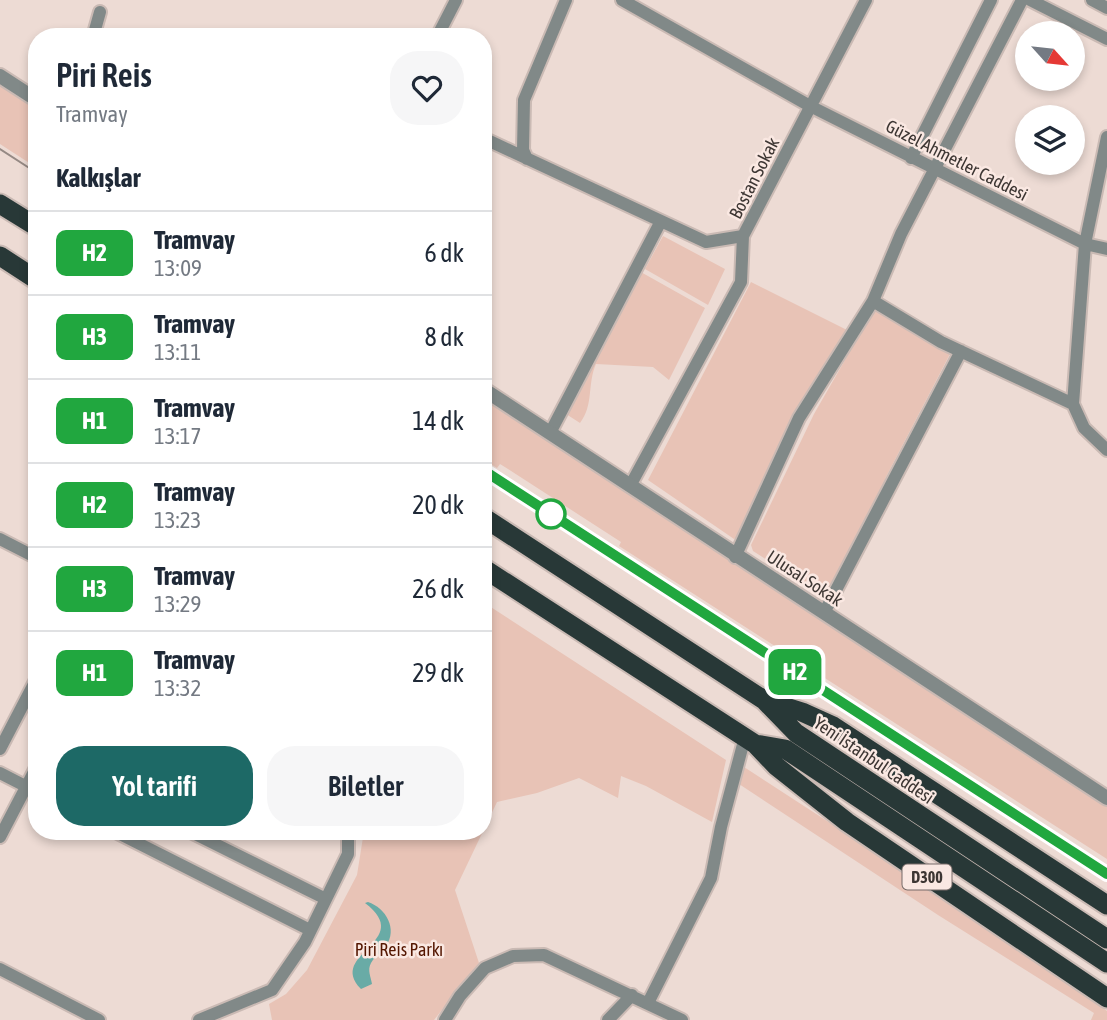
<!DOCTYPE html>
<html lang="tr">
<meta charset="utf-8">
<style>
body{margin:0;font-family:"Asap Condensed",sans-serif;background:#f6f6f7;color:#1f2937;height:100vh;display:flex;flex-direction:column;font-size:26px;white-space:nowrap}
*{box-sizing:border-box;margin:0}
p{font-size:23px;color:#747a83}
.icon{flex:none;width:38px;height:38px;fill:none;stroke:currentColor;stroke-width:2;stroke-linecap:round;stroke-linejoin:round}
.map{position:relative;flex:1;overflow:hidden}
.sheet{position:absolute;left:28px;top:28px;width:464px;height:812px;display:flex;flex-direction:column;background:#fff;border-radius:28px;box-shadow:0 4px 10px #0003}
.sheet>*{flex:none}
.badge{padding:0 14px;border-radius:10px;font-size:24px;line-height:46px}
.needle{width:46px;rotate:117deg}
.buttons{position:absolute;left:1015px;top:21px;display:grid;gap:14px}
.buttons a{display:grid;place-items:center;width:70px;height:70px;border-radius:50%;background:#fff;box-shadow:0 4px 10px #0003;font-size:35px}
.map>.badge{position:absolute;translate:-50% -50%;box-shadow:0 0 0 4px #fff}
h2{padding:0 28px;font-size:26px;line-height:63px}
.round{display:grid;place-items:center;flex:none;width:74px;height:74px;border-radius:28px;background:#f6f6f7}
.head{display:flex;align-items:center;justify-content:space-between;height:119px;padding:0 28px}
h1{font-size:33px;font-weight:600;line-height:52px}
.primary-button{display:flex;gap:14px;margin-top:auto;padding:14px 28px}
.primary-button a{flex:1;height:80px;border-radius:28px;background:#1d6966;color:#fff;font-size:28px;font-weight:600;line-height:80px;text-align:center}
.primary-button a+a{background:#f6f6f7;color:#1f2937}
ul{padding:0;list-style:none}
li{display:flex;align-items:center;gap:21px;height:84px;padding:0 28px;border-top:2px solid #e0e1e3}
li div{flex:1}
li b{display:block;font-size:26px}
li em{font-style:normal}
li .badge{min-width:77px;font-weight:700;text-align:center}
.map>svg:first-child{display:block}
</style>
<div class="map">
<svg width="1107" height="1020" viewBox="0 0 1107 1020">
<rect width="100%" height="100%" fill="#eddbd4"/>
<path fill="#e8c3b6" d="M0,85L37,109V168L0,144Z
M663,236L725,269L708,305L645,269Z
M639,271L705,308L669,380L653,367L596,364C587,384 594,405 580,423L563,412Z
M751,282L847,330L745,533L734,539L648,480Z
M876,310L950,350V354L886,477L880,496L829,590L823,593L812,589L753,551L751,545L814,414L872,313Z
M483,398L1107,805V859L619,546L621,542L508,469L500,464L497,468L483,459Z
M483,602L726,760L712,822L646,786L621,776L618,798L579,778L537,793L497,802L455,890L479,963L434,1020H272L269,1004L286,994L307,970L357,875L364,831H483Z
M744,767L944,897L1103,1008L1107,1011V1020H1091L1094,1013L938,915L739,784Z"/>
<path fill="#69aba6" d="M368,902C386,908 398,929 386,946C382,952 375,956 371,963C367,970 371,977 372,984L361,989C326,953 416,942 365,903Z"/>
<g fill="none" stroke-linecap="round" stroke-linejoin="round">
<g stroke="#cabab4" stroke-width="16">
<path id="minor" d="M622,0L810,106L1085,244L1073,404L1084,428L1107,450
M1030,0L1107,39
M1092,0L1107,8
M93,37L100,12
M437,37L456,0
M1107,137L1085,244L1107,249
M483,138L706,242L743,236
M911,158L991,0
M527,159L523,150L524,100L566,0
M873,301L941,342L1073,404
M550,433L661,221
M630,486L741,282L743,236L866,0
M0,539L37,558
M735,557L799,418L873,301L901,234L1022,0
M824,613L961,351
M0,749L37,678
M0,773L37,792
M114,831L310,930
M189,831L326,899
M0,837L37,766
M0,969L99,1020
M648,1003L711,878L721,827L745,737
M199,1020L272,990L305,942L348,854V831
M445,1020L460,996L485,968L513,956L544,955L682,1020
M608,1020L632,995"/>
</g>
<g stroke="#cabab4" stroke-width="18">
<path id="tertiary" d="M0,76L37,100
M483,389L1107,798"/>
</g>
<g stroke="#cabab4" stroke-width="23">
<path id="trunk" d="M0,204L37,227
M0,256L37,280
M483,517L764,700L796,733L1107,939
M483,568L755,744L785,749L1107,963
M767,701L802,712L833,726L1107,905
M755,744L776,766L847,822L1107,998"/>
</g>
<use href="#minor" stroke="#818988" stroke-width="12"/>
<use href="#tertiary" stroke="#818988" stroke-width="14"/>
<use href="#trunk" stroke="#283837" stroke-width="19"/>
<path stroke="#958984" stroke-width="2" d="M0,149L37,173
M483,464L1107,867"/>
</g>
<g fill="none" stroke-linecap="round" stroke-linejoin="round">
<g stroke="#fff" stroke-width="16">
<path id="line" d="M483,470L1107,874"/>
</g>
<use href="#line" stroke="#21a73f" stroke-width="10"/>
</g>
<circle fill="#fff" stroke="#21a73f" stroke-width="3.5" cx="551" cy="514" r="14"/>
<g text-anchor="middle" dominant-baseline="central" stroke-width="5" stroke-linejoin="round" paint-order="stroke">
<rect fill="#fae8e2" stroke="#766b68" stroke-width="2" x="902.5" y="864.5" width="49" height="25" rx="5"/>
<g font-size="16" font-weight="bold" fill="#3d3633">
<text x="927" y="877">D300</text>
</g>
<g font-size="18" fill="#3d3633" stroke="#fae8e2">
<text transform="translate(957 160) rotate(27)">Güzel Ahmetler Caddesi</text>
<text transform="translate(754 178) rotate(-63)">Bostan Sokak</text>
<text transform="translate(805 578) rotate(33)">Ulusal Sokak</text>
<text transform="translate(874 760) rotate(34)">Yeni İstanbul Caddesi</text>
</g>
<g font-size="18" fill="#541600" stroke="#fae8e2">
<text x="399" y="949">Piri Reis Parkı</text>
</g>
</g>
</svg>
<div class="buttons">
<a><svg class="needle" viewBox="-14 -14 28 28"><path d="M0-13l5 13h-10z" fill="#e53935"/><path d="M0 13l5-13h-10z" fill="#747a83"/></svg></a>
<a><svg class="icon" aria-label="layers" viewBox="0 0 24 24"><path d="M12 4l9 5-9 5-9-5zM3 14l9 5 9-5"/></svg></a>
</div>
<b class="badge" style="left:795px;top:672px;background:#21a73f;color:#fff">H2</b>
<section class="sheet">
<div class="head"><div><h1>Piri Reis</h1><p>Tramvay</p></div><a class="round"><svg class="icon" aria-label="heart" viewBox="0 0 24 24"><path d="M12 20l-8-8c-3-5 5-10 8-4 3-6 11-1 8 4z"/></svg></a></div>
<h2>Kalkışlar</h2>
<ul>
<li><span class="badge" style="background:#21a73f;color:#fff">H2</span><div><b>Tramvay</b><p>13:09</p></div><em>6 dk</em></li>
<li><span class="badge" style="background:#21a73f;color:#fff">H3</span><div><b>Tramvay</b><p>13:11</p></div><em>8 dk</em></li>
<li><span class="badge" style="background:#21a73f;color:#fff">H1</span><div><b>Tramvay</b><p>13:17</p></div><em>14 dk</em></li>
<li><span class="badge" style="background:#21a73f;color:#fff">H2</span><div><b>Tramvay</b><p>13:23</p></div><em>20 dk</em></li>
<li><span class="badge" style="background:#21a73f;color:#fff">H3</span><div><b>Tramvay</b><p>13:29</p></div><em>26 dk</em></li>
<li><span class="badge" style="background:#21a73f;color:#fff">H1</span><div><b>Tramvay</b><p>13:32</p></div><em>29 dk</em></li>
</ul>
<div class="primary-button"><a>Yol tarifi</a><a>Biletler</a></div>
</section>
</div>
